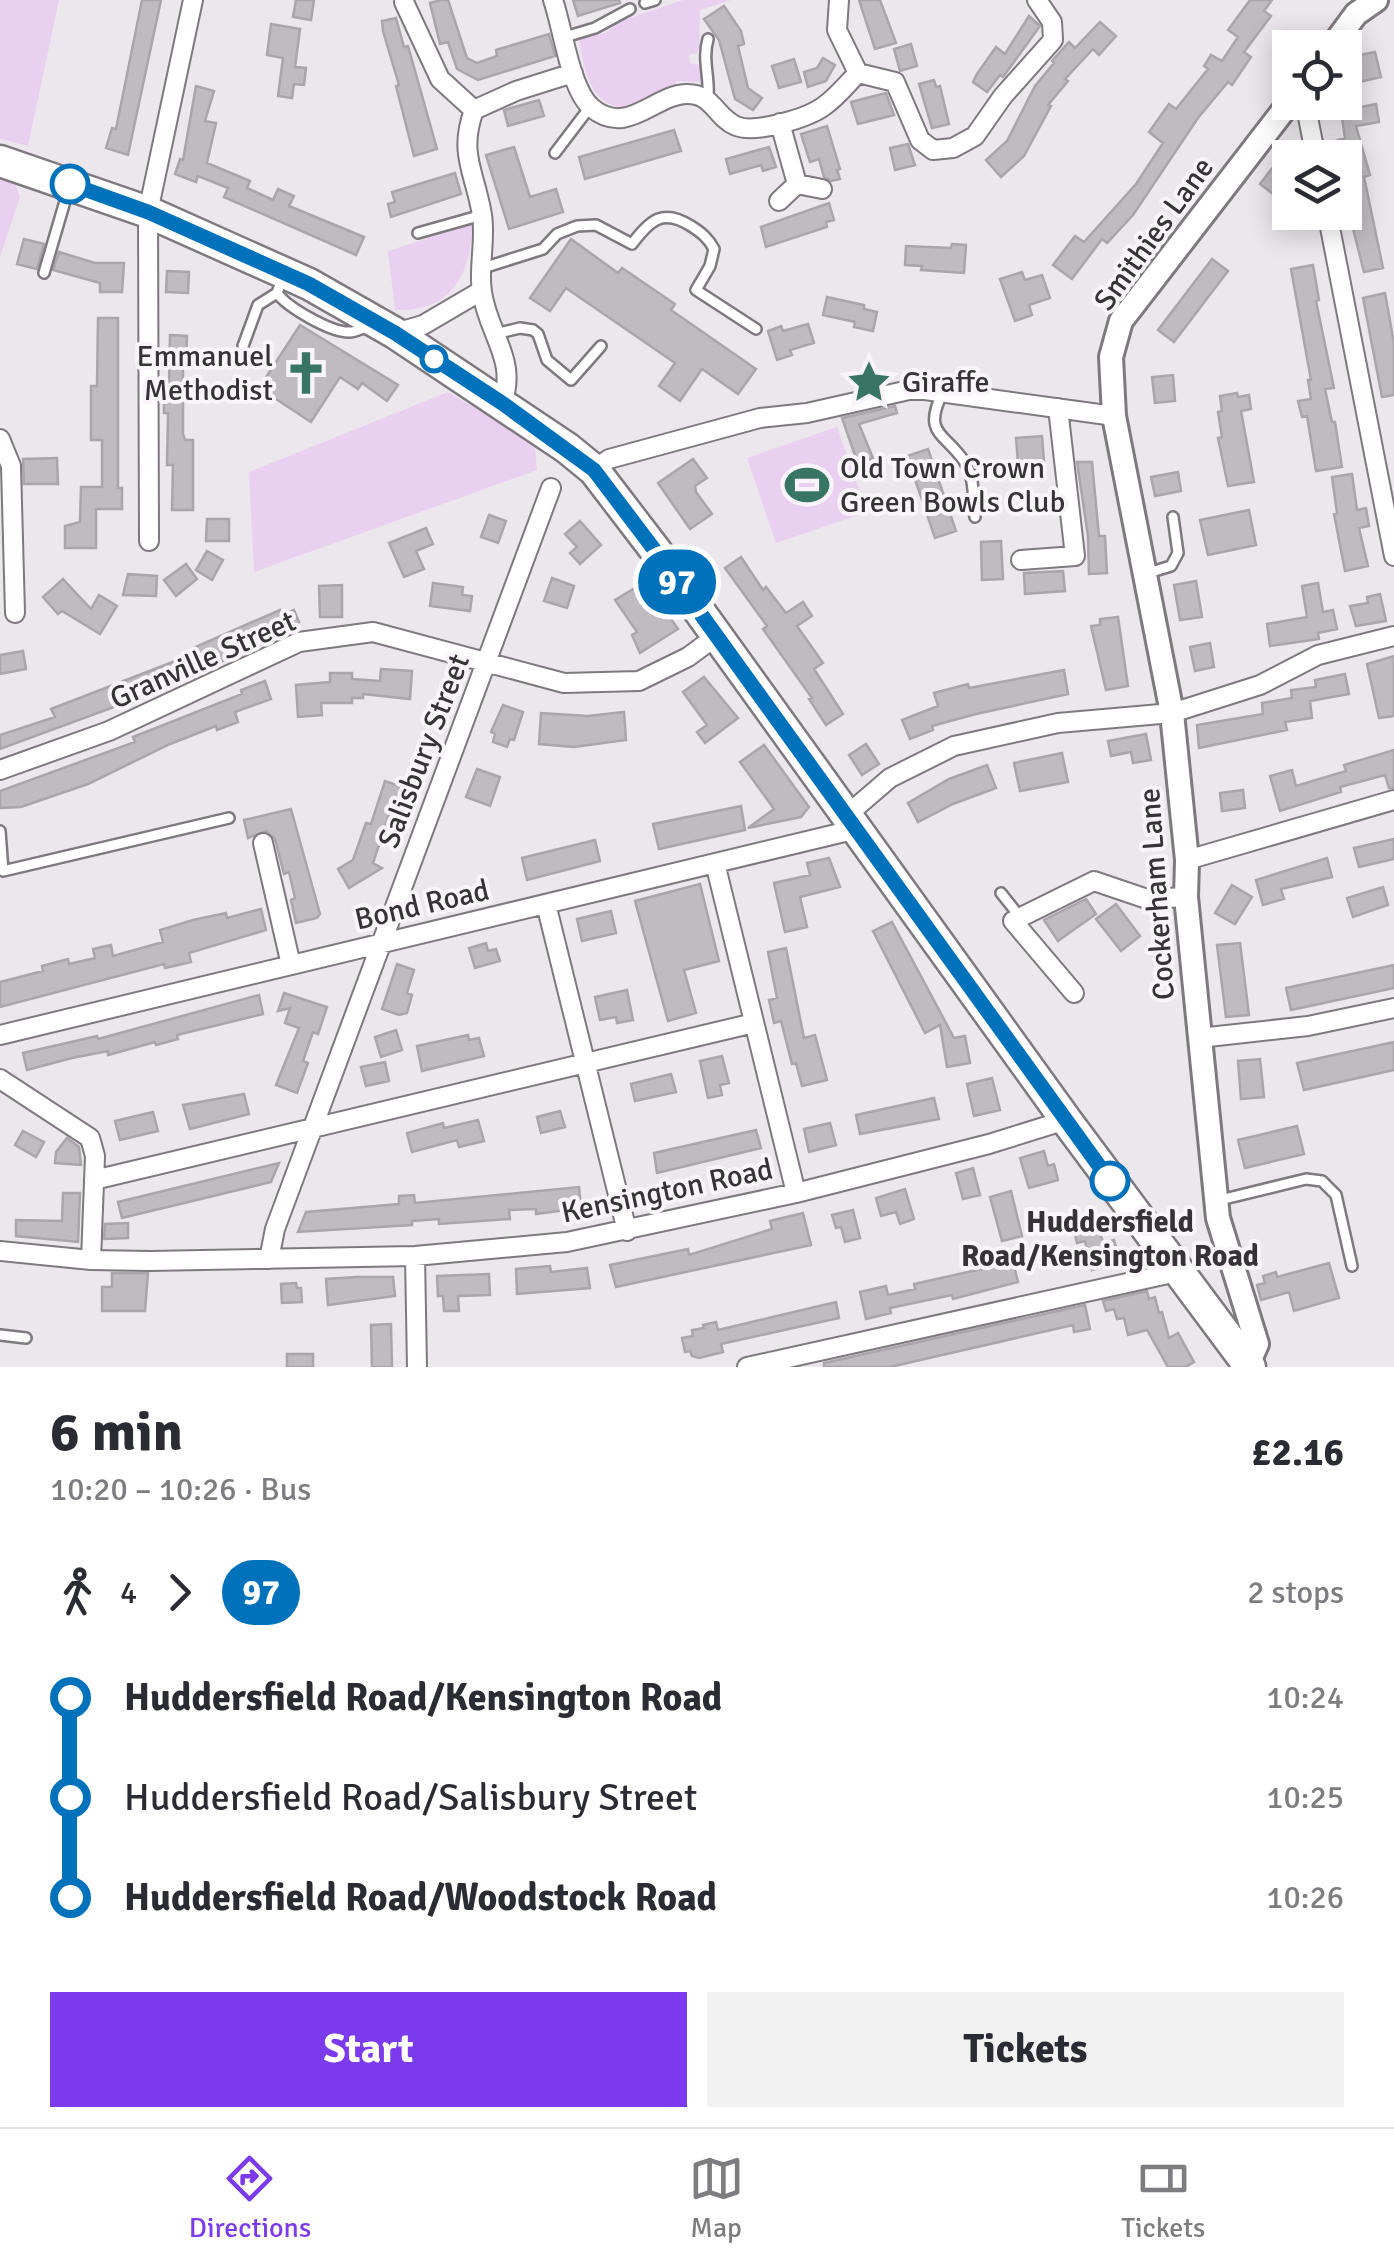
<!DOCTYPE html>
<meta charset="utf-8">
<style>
body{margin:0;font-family:Signika,sans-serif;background:#f2f2f3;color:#2b2b33;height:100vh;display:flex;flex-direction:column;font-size:38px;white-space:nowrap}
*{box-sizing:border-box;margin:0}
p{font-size:32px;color:#7c7c81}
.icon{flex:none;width:55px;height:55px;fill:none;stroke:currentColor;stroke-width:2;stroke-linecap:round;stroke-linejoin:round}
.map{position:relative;height:1367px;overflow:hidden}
.sheet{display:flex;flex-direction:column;background:#fff;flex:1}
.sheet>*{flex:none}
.badge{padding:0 20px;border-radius:32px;font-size:35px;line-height:65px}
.fabs{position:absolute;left:1272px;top:30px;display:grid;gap:20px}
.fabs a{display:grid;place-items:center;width:90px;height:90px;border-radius:0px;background:#fff;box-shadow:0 5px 25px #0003;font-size:50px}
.map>.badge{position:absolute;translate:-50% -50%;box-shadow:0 0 0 5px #fff}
.legs{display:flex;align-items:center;gap:15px;height:110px;padding:0 50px;font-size:32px}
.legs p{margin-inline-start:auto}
.summary{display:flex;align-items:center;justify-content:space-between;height:170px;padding:0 50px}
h1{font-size:55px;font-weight:800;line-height:75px}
.primary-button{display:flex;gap:20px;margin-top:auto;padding:20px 50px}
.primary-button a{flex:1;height:115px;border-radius:0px;background:#7c3aed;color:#fff;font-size:40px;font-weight:800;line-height:115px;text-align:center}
.primary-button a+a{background:#f2f2f3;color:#2b2b33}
ul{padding:0 50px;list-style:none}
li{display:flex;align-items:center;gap:35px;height:100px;font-size:38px}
li i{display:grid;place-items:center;width:15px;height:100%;margin:0 12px;background:currentColor}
li i::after{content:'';width:25px;height:25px;margin:-12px;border:8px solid;border-radius:50%;background:#fff}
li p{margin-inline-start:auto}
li:first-child i{background:linear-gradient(#0000 50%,currentColor 0)}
li:last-child i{background:linear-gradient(currentColor 50%,#0000 0)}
.tab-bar{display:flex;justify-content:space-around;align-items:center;height:140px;border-top:2px solid #e1e1e2;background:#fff;font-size:28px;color:#7c7c81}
.tab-bar a{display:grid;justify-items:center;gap:5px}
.tab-bar .selected{color:#7c3aed}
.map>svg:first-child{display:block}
</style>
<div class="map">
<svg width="1394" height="1367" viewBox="0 0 1394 1367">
<rect width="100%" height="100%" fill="#ece6ed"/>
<path fill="#ead0f0" d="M0,0H59L28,146L0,139Z
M683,0H731L700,10L699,49L697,53L689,55L690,63L700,66L703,82L676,81V85L630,110C591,106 585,74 579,40L605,33L621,21Z
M0,176L13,179L20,197L0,257Z
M473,224C470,274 453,312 395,310L388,251Z
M448,392L512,430L535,449L537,470L254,572L249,472Z
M837,427L867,512L776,543L747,458Z"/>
<path fill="#c0bbc1" stroke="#aaa5ab" stroke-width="2.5" d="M142,0H161L128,155L106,148L112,128L116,129Z
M296,0H314L311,20L293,17Z
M441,0H448L467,58L477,63L497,56L496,50L549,34L555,56L478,80L457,69L448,42L440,44L430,3Z
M573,0H619L620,3L578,16Z
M859,0H880L896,43L875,49Z
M1250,0H1272L1264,11L1271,16L1244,52L1251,57L1232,85L1228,82L1198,118L1133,215L1107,243L1102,239L1072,279L1053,265L1075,236L1084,242L1136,184L1163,143L1149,132L1169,104L1176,109L1208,69L1204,66L1211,55L1222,61L1238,37L1228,30Z
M724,6L741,31L744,44L738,46L748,88L762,98L753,110L735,99L719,40L704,19Z
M1029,16L1040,26L1003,77L1000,75L987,92L973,82L977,74L996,47L1005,54Z
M396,18L404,47L408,46L437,149L414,156L396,86L399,85L383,31L382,21Z
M1100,22L1116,36L1099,55L1093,49L1065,79L1068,81L1048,105L1051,106L1024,156L1001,177L986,160L1007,141L1035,86L1054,63L1052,61L1069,42L1075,48Z
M271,24L300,29L295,67L306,68L304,85L294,84L292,98L278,96L283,58L267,55Z
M911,44L917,66L900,71L894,49Z
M1375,52L1381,77L1350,84L1345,58Z
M823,58L835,65L826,81L808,87L804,72L817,68Z
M794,59L801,82L779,88L772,66Z
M934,80L936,87L940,86L949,124L932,128L919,84Z
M196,86L214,91L205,121L216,123L207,163L250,181L247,188L273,200L278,189L294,196L289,206L364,237L356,255L224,197L228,188L198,176L196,182L175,174L180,159L183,160Z
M886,93L894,115L858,124L851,102Z
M539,100L544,116L508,126L504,110Z
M1349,102L1351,109L1376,104L1379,122L1356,126L1370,175L1364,177L1383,268L1364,272L1350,217L1347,197L1350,199L1347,191L1351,190L1345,158L1339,157L1335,141L1345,138L1340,104Z
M827,126L840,169L837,170L840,179L831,181L824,177L819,159L810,162L801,134Z
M674,130L681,151L585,179L579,157Z
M908,144L915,165L895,170L890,148Z
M1290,145V207L1260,184Z
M514,147L530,197L556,189L563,212L509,229L486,155Z
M769,147L776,167L763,171L761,165L730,174L726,159Z
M455,173L461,194L391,217L388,204L395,202L392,192Z
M829,203L834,220L826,222L827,227L766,247L761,227Z
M24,239L44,244L37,269L17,264Z
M571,239L618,273L622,268L675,304L671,310L756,369L738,394L702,369L680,401L659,386L675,363L566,288L550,311L530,298Z
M952,244L966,245L964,273L921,270L922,266L905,265L906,246L951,248Z
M59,252L95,263H124L122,292H100V283L53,270Z
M1212,259L1228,271L1174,342L1158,330Z
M1313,265L1319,300L1316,301L1334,388L1325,389L1332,422H1335L1342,467L1316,471L1307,416L1302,417L1298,401L1311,399L1308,380H1311L1291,269Z
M167,271L189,272L188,293L166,292Z
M1022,272L1025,280L1042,275L1050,298L1029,305L1032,315L1015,321L1000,279Z
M1385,293L1394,343V395L1382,397L1363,298Z
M827,297L864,305V309L877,312L873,331L854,327L855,322L823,315Z
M98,318H118V488H122V509H96V548H65V526L80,522L81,487H102V440H91V386H97Z
M808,324L814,343L790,350L792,355L777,360L768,331L781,326L783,331Z
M300,325L398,385L387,401L362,383L358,389L340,377L311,422L259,388Z
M170,335L187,336L186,367H183V434L185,440H193V510H172L173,465H167L168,413H164V383H169Z
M1173,375L1175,401L1155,403L1152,377Z
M1237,393L1238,397L1249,395L1251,409L1241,411L1254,482L1228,486L1218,438L1222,437L1218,412L1222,411L1220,396Z
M895,406L897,413L859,424L873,458L858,464L842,418Z
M1042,436L1045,475L1031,476L1030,462L1018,463L1016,438Z
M928,449L956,531L935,538L907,456Z
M57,458L58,484H24L23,459Z
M693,459L707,478L695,486L696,492L712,514L690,529L658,483Z
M1077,462H1092L1099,536H1105L1107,573L1089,574L1088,536Z
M1178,472L1181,491L1155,496L1151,477Z
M1352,474L1357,510L1366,508L1369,526L1359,528L1368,566L1345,571L1334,514L1337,513L1332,477Z
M1249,510L1256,545L1208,555L1200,520Z
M489,515L506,521L498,543L481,537Z
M207,519H229V541H206Z
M580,521L601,545L580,564L570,553L577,547L565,534Z
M426,528L433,544L416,551L424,569L404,577L389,543Z
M1001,541L1003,579L982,580L981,542Z
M207,551L223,560L212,580L196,570Z
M741,557L763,590L766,587L786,613L803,602L812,616L797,626L823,663L814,669L843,714L826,725L809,699L812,698L763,629L767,626L725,568Z
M186,564L197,579L176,596L164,580Z
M1063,571L1065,591L1025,594L1024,573Z
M128,574L157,576L156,596L123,595Z
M552,578L574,586L567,608L544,601Z
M63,579L91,609L99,595L117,606L100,634L62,611L58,614L43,597Z
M1196,581L1202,617L1180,620L1174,585Z
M433,583L463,587L462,595L472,596L470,611L430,606Z
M1318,583L1323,612L1333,610L1337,629L1318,633L1319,639L1270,646L1267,624L1307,617L1302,586Z
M642,584L663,614L666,612L678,629L640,653L632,635L637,632L615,600Z
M342,585V617H320L319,586Z
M1380,594L1386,621L1356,626L1350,606L1368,603L1367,597Z
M280,610L281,615L294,610L299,622L285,628L288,633L122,704L0,749V735L55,717L51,709L196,653L193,648Z
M1118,617L1128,686L1106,690L1091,626L1100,625V619Z
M1210,643L1214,667L1195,671L1190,647Z
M23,651L26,669L0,674V655Z
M1394,656V716L1379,718L1367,664Z
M381,669L412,671L410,699L363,694V698H352V703H321L322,715L298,717L296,685L330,682V673H352V679L380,681Z
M1064,670L1068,694L976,714L932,726L933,730L910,739L902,720L938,706L934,693L968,684L969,688Z
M1345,674L1349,694L1310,701L1312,718L1285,722L1287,730L1199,748L1197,725L1263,714L1262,703L1292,698L1291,690L1316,687L1315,680Z
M704,677L738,718L705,743L697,732L707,725L683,692Z
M265,681L271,699L235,712L238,722L217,730L216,726L170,744L88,784L21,807L0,808V791L135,742L133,737L242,694L241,690Z
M503,705L523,712L514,740L510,739L507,747L493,742L495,734L491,732Z
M624,712L626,740L574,747L539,744L541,713L588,716Z
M1146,734L1151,760L1133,763L1131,752L1111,756L1108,741Z
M866,744L879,764L862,775L849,755Z
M764,745L809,807L801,817L748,828L774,809L740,762Z
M1394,750V788H1389L1385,775L1340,787L1341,792L1280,811L1270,776L1292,770L1296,786L1346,771L1344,765Z
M1062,753L1068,782L1020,791L1014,763Z
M987,765L996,788L953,804L918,822L908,803L949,779Z
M477,769L500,777L490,806L466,797Z
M385,781L407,789L399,814L390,812L373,863L382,868L349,888L338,869L353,860L366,823L371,824Z
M1243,790L1245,808L1222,811L1220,793Z
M741,806L745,830L659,849L653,824Z
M291,809L320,914L317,918L296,923L291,900L295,898L289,872L284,874L275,839L266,831L248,838L244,820Z
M1394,839V859L1359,867L1354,848Z
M595,840L600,861L527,880L522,858Z
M829,858L840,887L800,897L807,927L785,932L774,883L810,875L807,863Z
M1327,858L1332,877L1281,889L1284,899L1263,905L1256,880Z
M700,884L719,961L684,970L696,1013L668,1021L635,901Z
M1232,885L1252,897L1235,924L1215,913Z
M1383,887L1388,905L1353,917L1347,898Z
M1086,899L1096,914L1058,941L1044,920Z
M1116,904L1140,936L1121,951L1096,919Z
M261,909L266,930L189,953L191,962L165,968L164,964L0,1007V982L43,971L42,966L68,959L69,964L95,958L93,949L111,945L113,956L163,942L160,930L193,920L226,913L227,918Z
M611,911L616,933L582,941L577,919Z
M892,922L954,1038L965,1036L970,1063L947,1067L940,1025L925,1033L873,931Z
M486,943L488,951L496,949L500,961L475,968L469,948Z
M1240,943L1249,1015L1226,1017L1217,945Z
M786,948L804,1038L815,1035L827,1080L802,1086L796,1063L792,1064L781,1021L774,1023L769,1000L777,998L768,952Z
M397,964L414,970L407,993L412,995L407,1013L399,1015L382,1009Z
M1394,965V988L1291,1010L1286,988Z
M627,990L633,1020L617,1023L616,1017L600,1020L595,997Z
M284,993L327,1007L318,1034L313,1032L303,1061L308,1063L297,1093L276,1085L299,1028L285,1023L290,1008L278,1011Z
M259,995L263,1014L177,1035L178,1039L156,1045L155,1042L108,1055V1051L72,1058L27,1070L23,1053L97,1036L98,1039Z
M396,1030L402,1050L381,1057L375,1037Z
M468,1035L469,1040L479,1038L484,1056L422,1071L417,1046Z
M1394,1042V1070L1304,1090L1297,1063Z
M722,1056L729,1083L720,1085L722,1095L708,1098L700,1061Z
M1260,1059L1264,1097L1241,1099L1238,1061Z
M385,1062L389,1081L366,1086L361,1067Z
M671,1074L676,1092L635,1101L631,1084Z
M992,1078L1000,1110L974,1116L967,1084Z
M244,1094L249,1114L190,1129L183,1105Z
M934,1098L939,1119L860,1134L856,1115Z
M560,1111L565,1127L541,1133L537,1117Z
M153,1112L158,1131L120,1140L115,1121Z
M478,1120L484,1141L459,1147L457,1140L412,1152L407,1133L443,1123L444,1128Z
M830,1123L836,1145L809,1152L804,1129Z
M1297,1126L1304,1154L1245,1168L1238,1140Z
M756,1130L761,1148L657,1173L654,1153Z
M23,1131L44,1142L36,1157L15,1145Z
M67,1138L79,1147L81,1165L55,1163L56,1152Z
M1044,1151L1048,1166L1054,1164L1058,1180L1029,1188L1020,1158Z
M279,1163L271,1182L122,1218L118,1202Z
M973,1168L980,1195L963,1199L956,1173Z
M579,1187L581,1208L536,1214V1209L509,1210L510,1219L439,1224V1219L412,1221V1225L298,1232L306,1212L399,1204V1196L414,1195L415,1203Z
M905,1189L914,1219L900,1224L896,1212L881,1216L876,1198Z
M1011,1191L1022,1236L1002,1241L990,1197Z
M63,1193H80L78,1242L16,1236V1220L62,1221Z
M853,1210L860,1238L845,1242L841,1227L836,1228L832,1215Z
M803,1213L811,1245L616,1287L610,1265L688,1249L689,1255L772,1229L770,1221Z
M128,1223V1238L104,1239L105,1224Z
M1098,1224L1103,1243L1114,1240L1120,1262L1092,1270L1085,1241L1077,1243L1074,1230Z
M1013,1262L1018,1282L953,1299L952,1295L890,1308L891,1313L866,1319L860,1292L886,1286L888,1295L915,1289L914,1284Z
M1329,1263L1339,1298L1294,1311L1289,1292L1261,1300L1257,1285L1265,1283L1263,1276L1276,1272L1277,1277Z
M550,1266L551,1272L587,1268L590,1288L517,1294L516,1269Z
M112,1273H148L145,1311H102V1287H112Z
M489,1274L490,1295L458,1296L459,1311H444L443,1296H438L437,1276Z
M356,1277H393L395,1296L328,1305L326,1279Z
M296,1283L297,1288H301L302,1302L282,1303L281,1284Z
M1147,1291L1149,1299L1155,1297L1159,1313L1162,1312L1169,1338L1178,1333L1194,1362L1185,1367H1168L1147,1330L1128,1335L1124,1318L1117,1319L1114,1309L1106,1311L1103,1301Z
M836,1302L839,1318L721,1344L723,1352L699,1358L692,1356L690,1351L685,1352L682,1338L693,1336L692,1330L704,1328L703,1325L716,1322L718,1330Z
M1085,1305L1090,1329L1074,1332L1073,1325L890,1367H824V1363Z
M391,1324L392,1367H372L371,1325Z
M287,1354H313V1367H287Z"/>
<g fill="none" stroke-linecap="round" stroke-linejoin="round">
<g stroke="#7e797f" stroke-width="14">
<path id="service" d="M645,3L655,0
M565,37L595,28L630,9
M708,99C710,77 702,60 708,39
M555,153L590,107
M418,233L482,215
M483,268L543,249L557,234L577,226L596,225L632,244C650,220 663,208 691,226C702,233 708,238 714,249L710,266L696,290L756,329
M44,273L68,191
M283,276L277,293C287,307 331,333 350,332C355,332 360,329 366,327
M495,334L520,328L533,330L538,334L547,360L571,380L601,346
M243,346L258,305L277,293
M943,392C922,434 944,432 964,461C975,476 973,499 975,517
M1148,573L1171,566L1178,553L1173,517
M0,831L3,871L229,818
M1001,893L1020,917
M1220,1200L1306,1179L1322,1181L1336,1195L1352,1266
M0,1335L26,1338"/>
</g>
<g stroke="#7e797f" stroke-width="22">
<path id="minor" d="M553,0C563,28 570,90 592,108C627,137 654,95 686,94C713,93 715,117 736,126C755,134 808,118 824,106C837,97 847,84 858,73
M839,0L837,30L858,73
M404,2L440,79L474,110
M858,73L895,82L920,140L933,150L953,148L975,136L1003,96L1053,40L1052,22L1037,0
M1305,102L1316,158
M780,123L797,184L822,189
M779,201L797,184
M1327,212L1394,556
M395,333L423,325L481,291
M502,403C518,360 488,334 482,292C478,267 486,241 482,215C475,172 458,154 474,110L516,91L573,73
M0,439L11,466L15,613
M594,470L609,459L760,418L807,413L909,390H925L1114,416
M149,541L148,212L193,0
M1021,560L1075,556L1058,408
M0,770L109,731L299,642L373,632L564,683L639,681L688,657L715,637
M847,815L890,778L954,746L1058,723L1172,713L1260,685L1318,655L1394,636
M263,843L291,965
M1187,860L1394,800
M715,863L796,1193
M546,904L627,1231
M1074,993L1013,921L1094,881L1147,899L1186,897
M0,1035L857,829
M1199,1038L1308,1026L1394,1008
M0,1079L90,1138L95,1156L91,1260
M94,1180L754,1023
M0,1251L91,1260L150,1261L415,1256L567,1242L796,1193L989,1144L1066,1120
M415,1256L417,1367
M269,1259L275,1229L551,488
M747,1367L1177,1272"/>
</g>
<g stroke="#7e797f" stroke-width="28">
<path id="tertiary" d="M1331,48L1356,14L1376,0
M1248,1364L1257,1344L1218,1218L1186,897L1187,860L1172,713L1114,416L1111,357L1121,321L1290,102"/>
</g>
<g stroke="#7e797f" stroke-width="35">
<path id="trunk" d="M0,161L148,212L309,284L395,333L567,448L594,470L656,551L1066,1120L1250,1367"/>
</g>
<use href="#service" stroke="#fff" stroke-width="9"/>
<use href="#minor" stroke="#fff" stroke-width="18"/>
<use href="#tertiary" stroke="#fff" stroke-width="22"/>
<use href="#trunk" stroke="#fff" stroke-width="30"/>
</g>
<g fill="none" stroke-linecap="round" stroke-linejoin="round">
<g stroke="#fff" stroke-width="22">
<path id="line-1" d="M70,184L148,212L309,284L395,333L502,403L594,470L656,552L1110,1181"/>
</g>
<use href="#line-1" stroke="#0072bc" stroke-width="15"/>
</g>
<defs>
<g id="church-bare" transform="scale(3.45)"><path d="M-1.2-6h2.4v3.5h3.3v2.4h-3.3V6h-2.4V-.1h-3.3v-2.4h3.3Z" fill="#387663" stroke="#f9f4fa" stroke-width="2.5" paint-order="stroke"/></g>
<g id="sight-bare" transform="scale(3.45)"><path d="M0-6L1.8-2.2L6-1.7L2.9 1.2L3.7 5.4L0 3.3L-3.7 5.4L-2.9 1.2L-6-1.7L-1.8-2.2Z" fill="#387663" stroke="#f9f4fa" stroke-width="2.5" paint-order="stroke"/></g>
<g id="stadium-bare" transform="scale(3.45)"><path d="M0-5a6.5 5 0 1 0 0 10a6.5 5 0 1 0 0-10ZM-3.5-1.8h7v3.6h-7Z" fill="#387663" stroke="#f9f4fa" stroke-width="2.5" paint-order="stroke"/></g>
</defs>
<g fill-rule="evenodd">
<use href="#church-bare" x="306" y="373"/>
<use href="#sight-bare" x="869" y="382"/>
<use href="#stadium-bare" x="807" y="485"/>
</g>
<g fill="#fff" stroke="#0072bc" stroke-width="5">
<circle cx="70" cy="184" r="18"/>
<circle cx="434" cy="359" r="12"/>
<circle cx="1110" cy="1181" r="18"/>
</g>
<g text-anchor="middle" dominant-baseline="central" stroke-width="8" stroke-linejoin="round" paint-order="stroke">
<g font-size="30" fill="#353335" stroke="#f9f4fa">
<text transform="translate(1154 234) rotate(-54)">Smithies Lane</text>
<text transform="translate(203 660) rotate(-24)">Granville Street</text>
<text transform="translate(424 751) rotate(-69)">Salisbury Street</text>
<text transform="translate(1157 894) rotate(-94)">Cockerham Lane</text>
<text transform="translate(422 905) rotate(-13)">Bond Road</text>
<text transform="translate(667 1191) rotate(-12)">Kensington Road</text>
</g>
<g font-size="30" fill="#353335" stroke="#f9f4fa" text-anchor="start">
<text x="273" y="356" text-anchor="end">Emmanuel<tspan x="273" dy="34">Methodist</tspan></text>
<text x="902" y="382">Giraffe</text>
<text x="840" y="468">Old Town Crown<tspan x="840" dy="34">Green Bowls Club</tspan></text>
</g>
<g font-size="30" font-weight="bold" fill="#353335" stroke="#f9f4fa">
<text x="1110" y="1222">Huddersfield<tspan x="1110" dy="34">Road/Kensington Road</tspan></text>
</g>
</g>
</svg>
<div class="fabs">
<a><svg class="icon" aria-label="locate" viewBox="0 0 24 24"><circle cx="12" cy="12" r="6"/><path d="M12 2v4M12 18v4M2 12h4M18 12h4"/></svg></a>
<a><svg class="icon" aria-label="layers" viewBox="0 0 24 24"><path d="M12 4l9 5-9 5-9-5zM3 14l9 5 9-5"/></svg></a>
</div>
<b class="badge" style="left:677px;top:582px;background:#0072bc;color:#fff">97</b>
</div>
<section class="sheet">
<div class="summary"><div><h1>6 min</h1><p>10:20 – 10:26 · Bus</p></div><b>£2.16</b></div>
<div class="legs"><svg class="icon" aria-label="walk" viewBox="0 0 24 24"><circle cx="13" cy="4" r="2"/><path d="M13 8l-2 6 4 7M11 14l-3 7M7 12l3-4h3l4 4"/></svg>4<svg class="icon" aria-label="forward" viewBox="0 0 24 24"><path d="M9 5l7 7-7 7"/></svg><b class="badge" style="background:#0072bc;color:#fff">97</b><p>2 stops</p></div>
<ul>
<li><i style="color:#0072bc"></i><b>Huddersfield Road/Kensington Road</b><p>10:24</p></li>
<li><i style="color:#0072bc"></i><span>Huddersfield Road/Salisbury Street</span><p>10:25</p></li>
<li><i style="color:#0072bc"></i><b>Huddersfield Road/Woodstock Road</b><p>10:26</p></li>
</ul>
<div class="primary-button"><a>Start</a><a>Tickets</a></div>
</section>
<nav class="tab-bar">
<a class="selected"><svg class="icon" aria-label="directions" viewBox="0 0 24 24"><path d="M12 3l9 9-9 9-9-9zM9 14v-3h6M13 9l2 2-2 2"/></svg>Directions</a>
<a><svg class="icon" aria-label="map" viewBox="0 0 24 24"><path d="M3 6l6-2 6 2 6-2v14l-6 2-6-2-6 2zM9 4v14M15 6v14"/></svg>Map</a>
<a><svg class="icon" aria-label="tickets" viewBox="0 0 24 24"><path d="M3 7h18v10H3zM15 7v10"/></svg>Tickets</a>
</nav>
